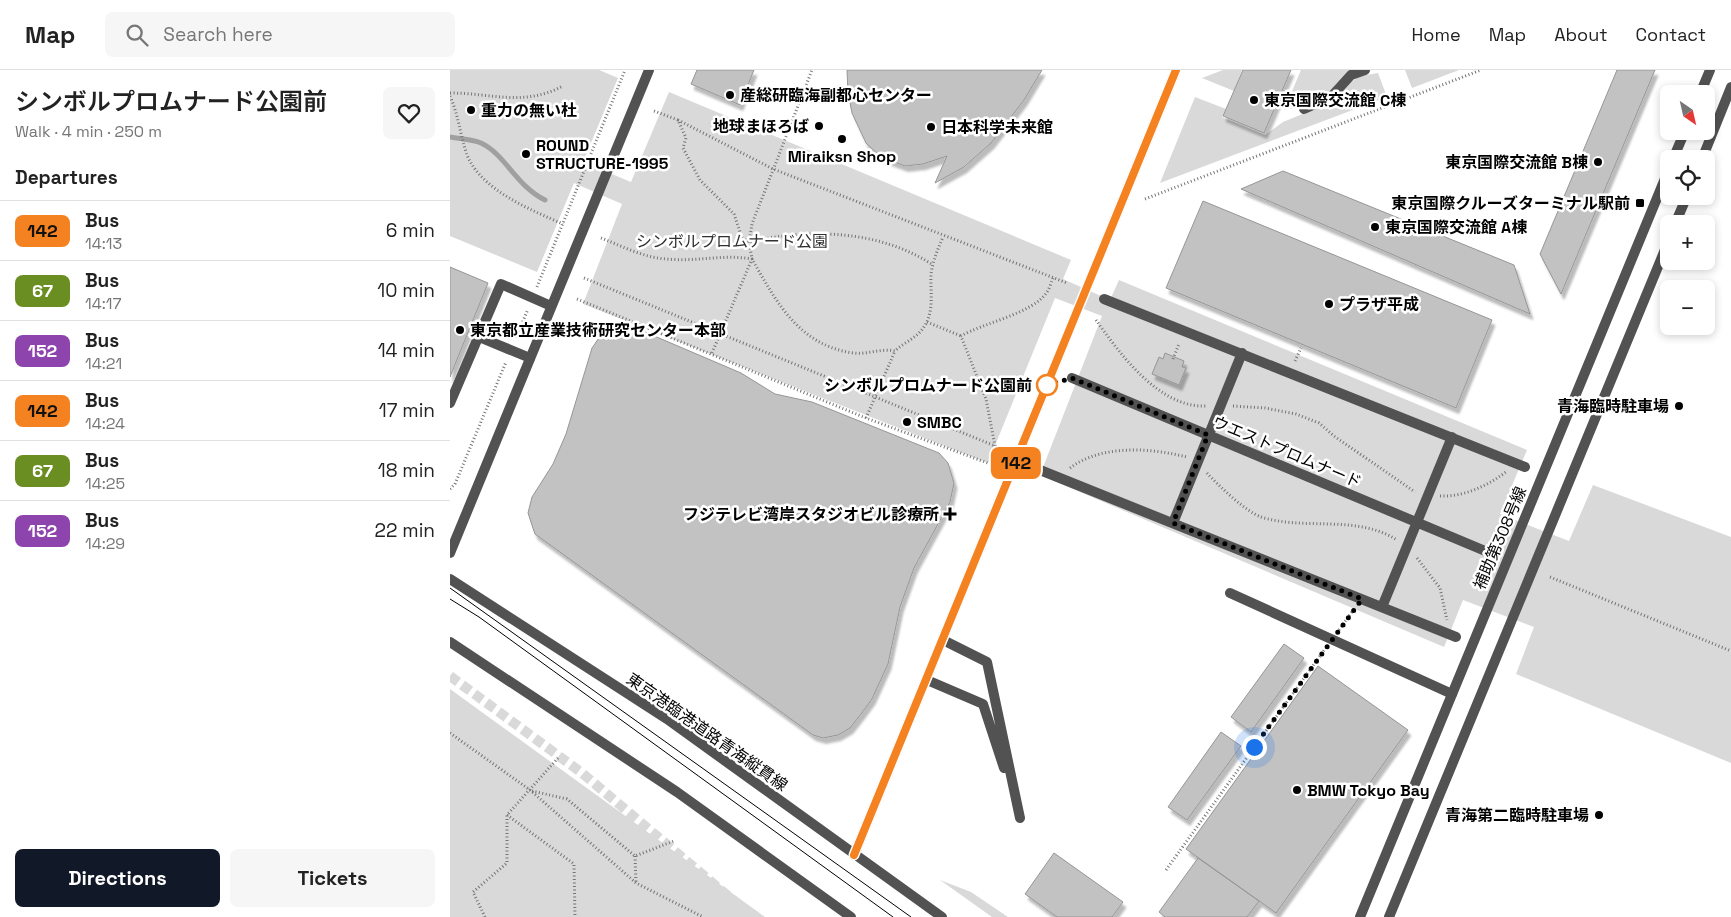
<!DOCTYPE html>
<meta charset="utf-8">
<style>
body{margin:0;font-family:"Space Grotesk","Noto Sans JP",sans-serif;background:#f6f6f6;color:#222;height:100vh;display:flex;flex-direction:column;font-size:19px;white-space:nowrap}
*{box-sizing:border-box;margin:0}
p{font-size:16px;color:#767676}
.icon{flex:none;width:28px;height:28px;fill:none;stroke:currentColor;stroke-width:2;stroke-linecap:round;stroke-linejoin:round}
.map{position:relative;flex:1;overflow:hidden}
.panel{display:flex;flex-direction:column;background:#fff;width:450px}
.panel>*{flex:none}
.badge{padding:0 10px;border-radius:8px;font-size:18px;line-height:32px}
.needle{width:32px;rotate:146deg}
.controls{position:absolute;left:1210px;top:15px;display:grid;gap:10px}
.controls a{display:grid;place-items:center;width:55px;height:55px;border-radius:8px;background:#fff;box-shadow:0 2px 8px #0003;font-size:25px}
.you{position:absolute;width:25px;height:25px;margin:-12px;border:4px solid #fff;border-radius:50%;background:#1a73e8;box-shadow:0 0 0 8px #1a73e833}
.map>.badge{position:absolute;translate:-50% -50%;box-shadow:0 0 0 2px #fff}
h2{padding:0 15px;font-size:19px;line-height:45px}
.round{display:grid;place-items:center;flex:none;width:52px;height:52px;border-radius:8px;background:#f6f6f6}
.head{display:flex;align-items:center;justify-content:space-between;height:85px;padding:0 15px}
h1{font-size:24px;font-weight:600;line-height:38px}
.action{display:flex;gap:10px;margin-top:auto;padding:10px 15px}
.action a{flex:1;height:58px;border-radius:8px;background:#111827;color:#fff;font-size:20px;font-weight:600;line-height:58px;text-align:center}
.action a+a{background:#f6f6f6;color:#222}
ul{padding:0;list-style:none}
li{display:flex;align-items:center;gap:15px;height:60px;padding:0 15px;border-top:1px solid #e0e0e0}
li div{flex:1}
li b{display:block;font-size:19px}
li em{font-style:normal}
li .badge{min-width:55px;font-weight:700;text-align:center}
header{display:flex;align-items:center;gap:30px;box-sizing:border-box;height:70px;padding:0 25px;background:#fff;border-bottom:1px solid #e0e0e0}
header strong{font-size:24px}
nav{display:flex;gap:28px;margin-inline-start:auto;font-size:18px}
.search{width:350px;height:45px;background:#f6f6f6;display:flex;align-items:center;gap:12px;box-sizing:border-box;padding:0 18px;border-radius:8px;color:#767676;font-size:19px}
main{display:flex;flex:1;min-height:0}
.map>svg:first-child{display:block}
</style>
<header>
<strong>Map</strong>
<div class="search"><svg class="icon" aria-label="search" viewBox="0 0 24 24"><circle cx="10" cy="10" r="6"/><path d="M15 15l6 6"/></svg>Search here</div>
<nav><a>Home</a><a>Map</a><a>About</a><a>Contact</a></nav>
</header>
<main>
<section class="panel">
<div class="head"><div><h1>シンボルプロムナード公園前</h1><p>Walk · 4 min · 250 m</p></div><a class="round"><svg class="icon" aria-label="heart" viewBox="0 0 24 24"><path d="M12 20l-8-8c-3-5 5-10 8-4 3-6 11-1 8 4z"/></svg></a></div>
<h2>Departures</h2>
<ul>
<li><span class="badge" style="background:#f58220;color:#111">142</span><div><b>Bus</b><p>14:13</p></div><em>6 min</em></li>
<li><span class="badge" style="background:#6b8e23;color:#fff">67</span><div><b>Bus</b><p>14:17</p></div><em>10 min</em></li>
<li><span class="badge" style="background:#8e44ad;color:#fff">152</span><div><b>Bus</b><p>14:21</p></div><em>14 min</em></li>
<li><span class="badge" style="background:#f58220;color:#111">142</span><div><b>Bus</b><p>14:24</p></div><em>17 min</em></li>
<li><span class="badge" style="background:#6b8e23;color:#fff">67</span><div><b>Bus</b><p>14:25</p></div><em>18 min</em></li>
<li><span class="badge" style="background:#8e44ad;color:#fff">152</span><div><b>Bus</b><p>14:29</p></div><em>22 min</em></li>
</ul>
<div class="action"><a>Directions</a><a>Tickets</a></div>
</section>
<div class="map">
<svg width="1281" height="847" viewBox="0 0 1281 847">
<defs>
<filter id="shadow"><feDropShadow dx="3" dy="5.5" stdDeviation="1" flood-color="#0004"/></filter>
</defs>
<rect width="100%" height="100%" fill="#fff"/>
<path fill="#d9d9d9" d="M0,0H149L168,8L133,92L181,112L219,22L621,190L613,209L660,230L669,210L1077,380L1050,444L1119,471L1143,415L1281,467V693L1066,604L1084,557L1013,530L994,577L590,405L652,246L605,228L538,393L133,234L172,134L124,113L87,202L0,166Z
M773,0H792L784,21L752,8Z
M851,0H900C892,6 890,15 883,21C871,32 850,37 834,40Z
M955,0H1009L962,18Z
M928,3L937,27L710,113L745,27L776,39L772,47L815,65L833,52L877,34L895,16L910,6Z
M0,619L315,847H0Z
M490,810L521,822L558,847H542Z"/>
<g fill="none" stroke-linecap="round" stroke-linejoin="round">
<path stroke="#a0a0a0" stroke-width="5" d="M0,67C11,69 21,69 31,73C55,84 66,116 95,130"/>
</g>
<path fill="#c2c2c2" stroke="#969696" filter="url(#shadow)" d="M247,0H304L290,35L241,14Z
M397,0H592L574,30L541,73L514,97L485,113L497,86L473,94L455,96L431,87L416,73L402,43L398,23Z
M793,0H841L814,63L773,46Z
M1167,0H1205L1111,224L1090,184Z
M833,101L1064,195L1080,244L791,119Z
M753,131L1042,250L1006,338L716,218Z
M0,197L38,213L0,307Z
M171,255L181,256L291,303L325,324L362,332L489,383L498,393L504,413L500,432L464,498L450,537L438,594L422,629L411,644L400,658L388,665L373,668L363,665L85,464L78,443L82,427L103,394L116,364L142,278L151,265Z
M715,283L734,291L732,297L736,298L729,315L702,304L709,287L713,289Z
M834,574L854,588L801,662L781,647Z
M868,596L958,660L826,843L736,779Z
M771,662L791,676L737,750L718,737Z
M604,783L673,832L662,847H607L575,824Z
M748,788L809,831L797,847H715L709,842Z"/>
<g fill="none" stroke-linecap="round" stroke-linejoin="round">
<path stroke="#d9d9d9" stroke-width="10" stroke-dasharray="10 5" stroke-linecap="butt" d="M0,606L132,703L303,847
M0,635L110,716L264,847"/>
<path stroke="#747474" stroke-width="3" stroke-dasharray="1 2.5" stroke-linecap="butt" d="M0,23C42,23 73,37 113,16
M0,26C8,44 10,63 16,82C28,119 81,140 113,154
M204,41L228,50L236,68L233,78L250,110L284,144L292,168L299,172C360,158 430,160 483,195
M228,50L323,99L617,213
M695,129L1031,0
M151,168C172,176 194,188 217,189C245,192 274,184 302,189C326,231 348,275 403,283C417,285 430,278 445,281C452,274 462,270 469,263C486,246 480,224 481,204C483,190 488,179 493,167
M134,208L550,378
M87,217L175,0
M127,229L416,348L543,395
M646,250C670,284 710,339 757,336
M477,252L511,266
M66,268L78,239
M262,283L302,189L299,172L302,154L362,0
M723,289L729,274
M845,291L851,278
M783,336L815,338L846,344L869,353L884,366L965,422
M416,348L445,281
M545,376L536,329L511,266C533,253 584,243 597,222C600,218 601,212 603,208
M620,398C652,374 701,378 737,387
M757,403C769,416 795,441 811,447C855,461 906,444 947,470
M0,419L5,414L56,292
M990,426C1014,427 1037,416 1056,402
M967,488L990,518L997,550
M1100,507L1281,581
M889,560L904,539
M0,663L80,720L186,813L253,847
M82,721L117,729L185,786L224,771
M57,745L124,794L125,847
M185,786L186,813
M716,800L875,579
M35,847L23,822L57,793V745L108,688"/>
<path stroke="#525252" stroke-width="10" d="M29,267L80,288
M0,333L51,214L101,236
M780,523L1002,624
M493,570L537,592L570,748
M477,610L533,634L554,698"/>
<path stroke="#525252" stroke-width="10" d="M854,39L881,27L901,5L915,0
M654,229L1075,397
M622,308L1040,483
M585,398L1006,567
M723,453L792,283
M932,537L1002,367"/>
<path stroke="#525252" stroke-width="10" d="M1250,24L1260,0
M1223,89L1235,61
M1252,89L1281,17
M1225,154L1237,126
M0,483L199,0
M0,509L217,649L492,847
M0,572L227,722L401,847
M404,785L726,0
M910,847L1219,99
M939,847L1219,170"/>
<path stroke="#000" stroke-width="1" d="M0,518L461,847
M0,529L29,547L443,847"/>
</g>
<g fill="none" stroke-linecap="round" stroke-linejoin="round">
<g stroke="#fff" stroke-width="11">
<path id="line" d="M404,785L726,0"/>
</g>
<use href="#line" stroke="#f58220" stroke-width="8"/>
<path stroke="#000" stroke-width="5" stroke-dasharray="0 9" d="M597,315L622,308L758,365L723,453L912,529L804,677"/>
</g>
<g fill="#000" stroke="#fff" stroke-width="2">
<circle cx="280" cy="25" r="5"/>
<circle cx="804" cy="30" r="5"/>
<circle cx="21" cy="40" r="5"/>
<circle cx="369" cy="56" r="5"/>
<circle cx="481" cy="57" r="5"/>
<circle cx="392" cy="69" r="5"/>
<circle cx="76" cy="84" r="5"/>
<circle cx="1148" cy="92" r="5"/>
<rect x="1185" y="128" width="10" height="10" rx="2.5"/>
<circle cx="925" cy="157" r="5"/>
<circle cx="879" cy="234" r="5"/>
<circle cx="10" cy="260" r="5"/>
<circle cx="1229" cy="336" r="5"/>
<circle cx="457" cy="352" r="5"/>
<path d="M497.5 436.5h5v5h5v5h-5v5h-5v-5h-5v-5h5z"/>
<circle cx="847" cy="720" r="5"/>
<circle cx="1149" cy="745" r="5"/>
</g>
<circle fill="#fff" stroke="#f58220" stroke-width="2.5" cx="597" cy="315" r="10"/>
<g text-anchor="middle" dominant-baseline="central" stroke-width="5" stroke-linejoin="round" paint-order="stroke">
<g font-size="16" font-weight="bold" fill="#000" stroke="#fff" text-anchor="start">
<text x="290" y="25">産総研臨海副都心センター</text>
<text x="814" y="30">東京国際交流館 C棟</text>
<text x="31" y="40">重力の無い杜</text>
<text x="359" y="56" text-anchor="end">地球まほろば</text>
<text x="491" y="57">日本科学未来館</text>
<text x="86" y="75">ROUND<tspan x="86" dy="18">STRUCTURE-1995</tspan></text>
<text x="392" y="86" text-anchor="middle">Miraiksn Shop</text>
<text x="1138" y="92" text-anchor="end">東京国際交流館 B棟</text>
<text x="1180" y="133" text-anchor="end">東京国際クルーズターミナル駅前</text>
<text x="935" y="157">東京国際交流館 A棟</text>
<text x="889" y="234">プラザ平成</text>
<text x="20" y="260">東京都立産業技術研究センター本部</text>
<text x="1219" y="336" text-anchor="end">青海臨時駐車場</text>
<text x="467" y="352">SMBC</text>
<text x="489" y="444" text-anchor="end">フジテレビ湾岸スタジオビル診療所</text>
<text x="857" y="720">BMW Tokyo Bay</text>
<text x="1139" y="745" text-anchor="end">青海第二臨時駐車場</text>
</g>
<g font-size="16" fill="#303030" stroke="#fff">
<text x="282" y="171">シンボルプロムナード公園</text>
</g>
<g font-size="16" font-weight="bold" fill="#000" stroke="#fff" text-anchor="end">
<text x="582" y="315">シンボルプロムナード公園前</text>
</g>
<g font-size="16" fill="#000" stroke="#fff">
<text transform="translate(837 382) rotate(23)">ウエストプロムナード</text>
<text transform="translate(1050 468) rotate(-67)">補助第308号線</text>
<text transform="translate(257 662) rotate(35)">東京港臨港道路青海縦貫線</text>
</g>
</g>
</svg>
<div class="controls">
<a><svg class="needle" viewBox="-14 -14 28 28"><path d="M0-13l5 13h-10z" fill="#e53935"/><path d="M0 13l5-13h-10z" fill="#767676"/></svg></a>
<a><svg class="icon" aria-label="locate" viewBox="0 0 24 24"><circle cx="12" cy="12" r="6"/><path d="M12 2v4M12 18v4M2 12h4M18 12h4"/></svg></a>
<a>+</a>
<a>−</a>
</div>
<div class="you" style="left:804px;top:677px"></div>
<b class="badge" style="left:566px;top:393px;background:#f58220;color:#111">142</b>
</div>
</main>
